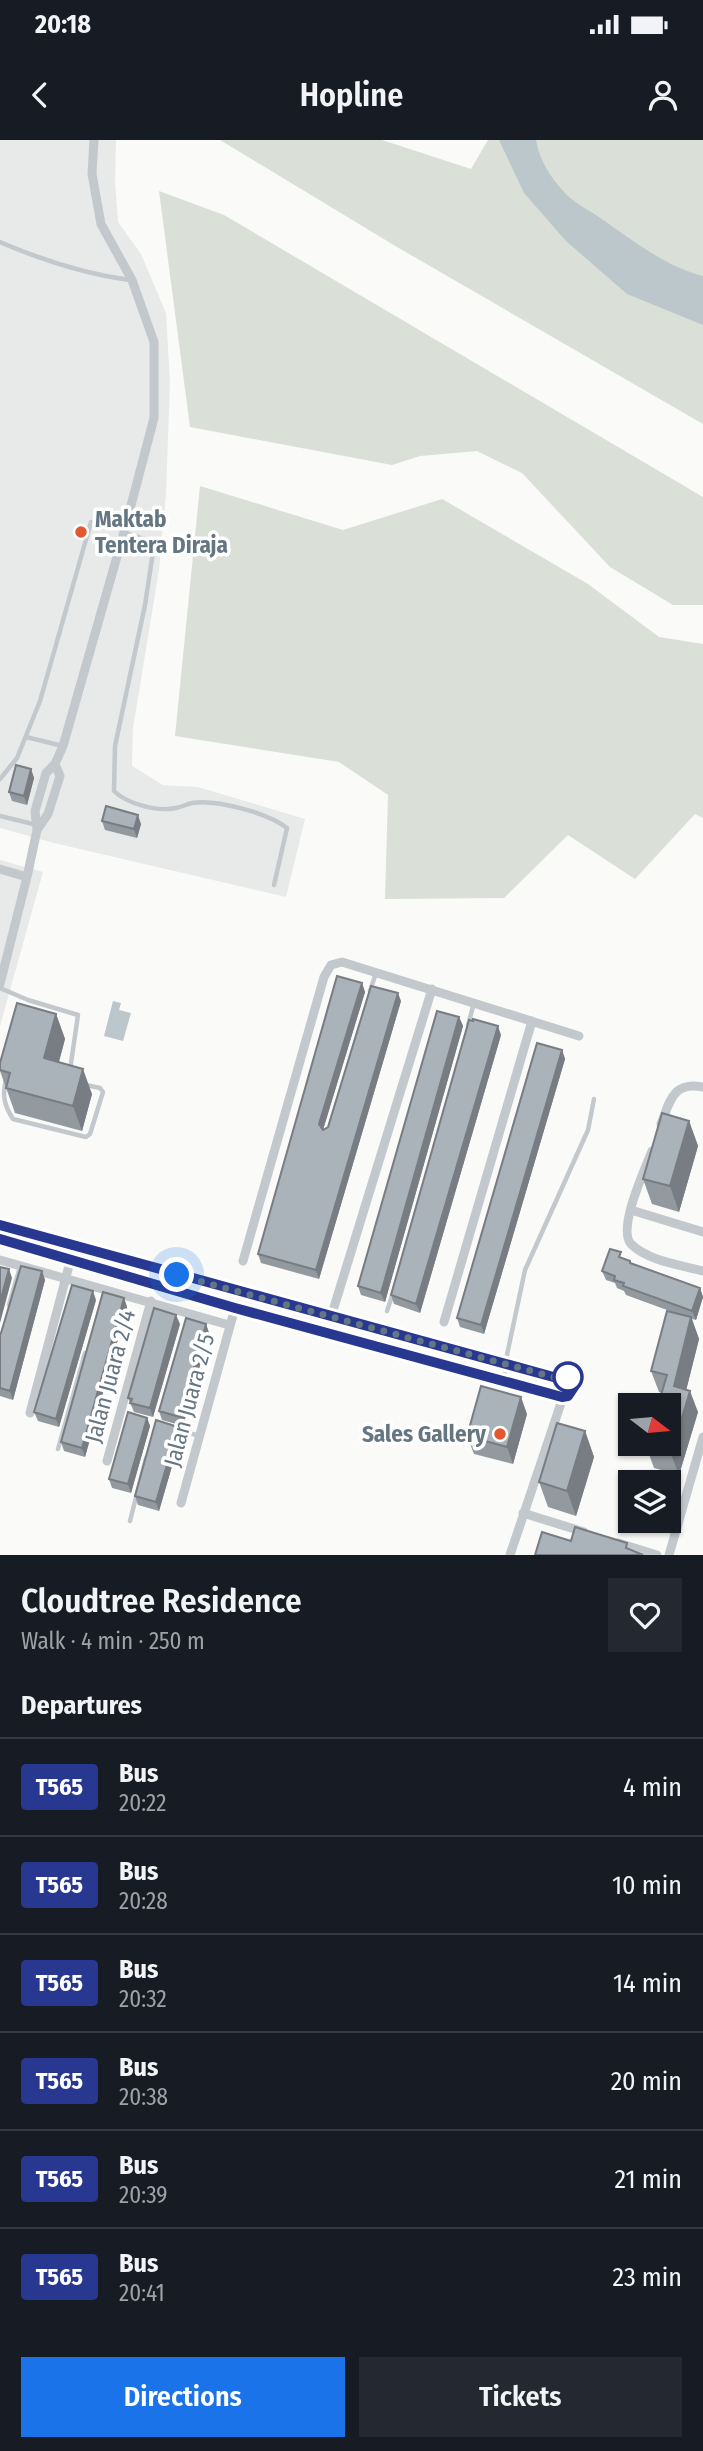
<!DOCTYPE html>
<meta charset="utf-8">
<style>
body{margin:0;font-family:"Fira Sans Condensed",sans-serif;background:#242831;color:#f1f3f6;height:100vh;display:flex;flex-direction:column;font-size:26px;white-space:nowrap}
*{box-sizing:border-box;margin:0}
p{font-size:23px;color:#9ea1a6}
.icon{flex:none;width:38px;height:38px;fill:none;stroke:currentColor;stroke-width:2;stroke-linecap:round;stroke-linejoin:round}
.map{position:relative;height:1415px;overflow:hidden}
.sheet{display:flex;flex-direction:column;background:#171b24;flex:1}
.sheet>*{flex:none}
.badge{padding:0 14px;border-radius:5px;font-size:24px;line-height:46px}
.needle{width:46px;rotate:106deg}
.buttons{position:absolute;left:618px;top:1253px;display:grid;gap:14px}
.buttons a{display:grid;place-items:center;width:63px;height:63px;border-radius:0px;background:#171b24;box-shadow:0 2px 5px #0004;font-size:35px}
.you{position:absolute;width:35px;height:35px;margin:-18px;border:5px solid #fff;border-radius:50%;background:#1a73e8;box-shadow:0 0 0 10px #1a73e833}
.map>.badge{position:absolute;translate:-50% -50%;box-shadow:0 0 0 4px #fff}
h2{padding:0 21px;font-size:26px;line-height:63px}
.round{display:grid;place-items:center;flex:none;width:74px;height:74px;border-radius:0px;background:#242831}
.headline{display:flex;align-items:center;justify-content:space-between;height:119px;padding:0 21px}
h1{font-size:33px;font-weight:600;line-height:52px}
.action{display:flex;gap:14px;margin-top:auto;padding:14px 21px}
.action a{flex:1;height:80px;border-radius:0px;background:#1a73e8;color:#fff;font-size:28px;font-weight:600;line-height:80px;text-align:center}
.action a+a{background:#242831;color:#f1f3f6}
ul{padding:0;list-style:none}
li{display:flex;align-items:center;gap:21px;height:98px;padding:0 21px;border-top:2px solid #363941}
li div{flex:1}
li b{display:block;font-size:26px}
li em{font-style:normal}
li .badge{min-width:77px;font-weight:700;text-align:center}
.status{display:flex;justify-content:space-between;align-items:center;height:49px;padding:0 35px;background:#171b24;direction:ltr}
.status svg{height:19px;fill:currentColor}
header{display:flex;justify-content:space-between;align-items:center;height:91px;padding:0 21px;background:#171b24;font-size:32px;font-weight:600}
.map>svg:first-child{display:block}
</style>
<div class="status"><b>20:18</b><svg viewBox="0 0 49 12"><path d="M0 12V9h3v3zM5 12V6h3v6zM10 12V3h3v9zM15 12V0h3v12zM26 1h20v11H26zM47 4h2v5h-2z"/></svg></div>
<header><svg class="icon" aria-label="back" viewBox="0 0 24 24"><path d="M15 5l-7 7 7 7"/></svg>Hopline<svg class="icon" aria-label="person" viewBox="0 0 24 24"><circle cx="12" cy="8" r="4"/><path d="M4 21q1-7 8-7t8 7"/></svg></header>
<div class="map">
<svg width="703" height="1415" viewBox="0 0 703 1415">
<rect width="100%" height="100%" fill="#fafaf8"/>
<path fill="#e8e9e9" d="M0,0H116L115,41L118,82L141,114L166,173L170,242L166,353L159,430L133,588L132,626L163,645L198,647L305,679L286,757L54,703L0,688Z
M0,720L43,732L0,886Z"/>
<path fill="#dadfd7" d="M220,0H382L471,29L488,0H703V284L397,107Z
M159,51L224,75L703,357V465H673L610,427L522,333L477,311L420,316L392,325L190,287Z
M200,346L343,390L442,359L588,444L659,497L703,504V678L695,674L635,739L568,695L504,758L385,759L388,655L339,622L175,596Z"/>
<path fill="#bbc7cb" d="M499,0H536C539,20 551,38 564,52C573,62 588,70 599,77C632,100 664,126 703,136V185L627,154L566,101L524,53Z
M113,861L121,863L119,870L131,873L123,901L104,896Z"/>
<g fill="none" stroke-linecap="round" stroke-linejoin="round">
<path stroke="#c3c8cc" stroke-width="4.5" d="M0,102C42,120 84,134 130,140
M125,393L147,400L153,412L145,465L115,606L114,651C127,664 158,672 176,668C182,667 187,664 192,663C216,659 268,673 287,688L274,745
M26,597L63,606
M0,639L17,618L40,561L91,382
M0,676L37,685
M0,848L28,860L78,875L70,930
M370,851L376,833
M468,885L474,863
M6,939C2,955 4,965 13,979L86,997L90,994L103,952L100,948L86,945
M9,1165L20,1127
M387,1171L393,1153
M505,1241V1224L525,1130L588,990L594,959
M175,1289L200,1296
M58,1309L85,1213
M130,1381L146,1318"/>
<path stroke="#c3c8cc" stroke-width="9" d="M37,690L48,674L60,636L55,624
M0,729L27,737L0,844
M27,737L37,690L35,671L46,633L55,624L63,606L124,392L154,278V202L132,140L101,84L92,34L94,0
M661,984C670,961 673,941 703,947
M652,1011C645,1029 617,1089 631,1104C648,1121 681,1125 703,1131
M631,1070L703,1092
M0,1085L557,1238L568,1237L573,1241L572,1252L563,1257L510,1415
M0,1098L235,1168L563,1257
M0,1120L229,1185
M243,1121L324,837L331,825L342,822L579,896
M331,1177L432,849
M444,1182L532,881
M30,1273L74,1107
M107,1321L151,1161
M181,1363L235,1168
M523,1373L584,1392
M618,1403L657,1415
M669,1415L703,1297"/>
</g>
<path fill="#929a9f" d="M31,629L34,638L27,665L12,661L9,652Z
M102,681L141,684L137,698L105,690Z
M362,843L365,852L323,990L328,987L401,861L319,1139L261,1123L258,1114Z
M56,874L65,899L59,922L92,954L82,991L15,973L0,931V923Z
M459,877L463,886L385,1162L361,1155L358,1146Z
M501,895L420,1173L394,1164L391,1155Z
M562,910L565,919L484,1194L460,1187L457,1178Z
M689,981L698,1006L679,1072L652,1064L643,1039Z
M623,1118L630,1121L631,1123L700,1148L703,1157L696,1180L692,1179L699,1199L686,1250L698,1272L679,1335L654,1328L646,1306L662,1253L659,1252L651,1231L678,1174L626,1155L624,1151L617,1148L615,1143L606,1140L602,1131Z
M42,1131L45,1140L13,1260L0,1256V1194Z
M124,1158L127,1167L85,1317L64,1311L61,1302Z
M96,1160L59,1287L38,1281L34,1272Z
M180,1184L153,1277L134,1272L128,1258Z
M206,1184L209,1193L183,1286L162,1280L159,1271Z
M527,1274L513,1324L474,1314L467,1296Z
M147,1278L150,1286L131,1353L112,1348L109,1339Z
M585,1291L594,1317L576,1376L548,1367L539,1342Z
M181,1295L159,1371L138,1365L135,1356Z"/>
<path fill="#777d82" d="M31,629L34,638L27,665L24,656Z
M138,675L141,684L137,698L134,689Z
M362,843L365,852L322,993L319,984Z
M398,853L401,861L319,1139L316,1130Z
M56,874L65,899L53,943L44,918Z
M459,877L463,886L385,1162L381,1153Z
M498,886L501,895L420,1173L416,1164Z
M562,910L565,919L484,1194L481,1185Z
M83,929L92,954L82,991L73,966Z
M689,981L698,1006L679,1072L670,1046Z
M9,1129L12,1138L0,1183V1162Z
M42,1131L45,1140L13,1260L10,1251Z
M700,1148L703,1157L696,1180L692,1171Z
M93,1151L96,1160L59,1287L56,1279Z
M124,1158L127,1167L85,1317L82,1308Z
M176,1175L180,1184L153,1277L150,1268Z
M691,1177L699,1199L682,1267L674,1246Z
M206,1184L209,1193L183,1286L180,1277Z
M690,1251L698,1272L679,1335L671,1314Z
M521,1257L527,1274L513,1324L507,1307Z
M147,1278L150,1286L131,1353L128,1344Z
M178,1287L181,1295L159,1371L156,1362Z
M585,1291L594,1317L576,1376L567,1351Z"/>
<path fill="#aab3b9" stroke="#777d82" stroke-width="2" d="M16,625L31,629L24,656L9,652Z
M106,666L138,675L134,689L102,681Z
M337,836L362,843L319,984L323,990L328,987L371,846L398,853L316,1130L258,1114Z
M17,863L56,874L44,918L83,929L73,966L6,948L10,933L0,930V923Z
M437,871L459,877L381,1153L358,1146Z
M473,879L498,886L416,1164L391,1155L469,880L473,881Z
M537,903L562,910L481,1185L457,1178Z
M662,973L689,981L670,1046L643,1039Z
M610,1109L621,1112L619,1117L630,1121V1123L700,1148L692,1171L623,1146L624,1143L614,1140L615,1136L602,1131Z
M21,1126L42,1131L10,1251L0,1248V1194L1,1193Z
M0,1127L9,1129L0,1162Z
M72,1145L93,1151L56,1279L34,1272Z
M103,1152L124,1158L82,1308L61,1302Z
M154,1168L176,1175L150,1268L130,1263L132,1259L128,1258Z
M667,1171L691,1177L674,1246L690,1251L671,1314L646,1306V1304H668V1265H658L667,1235L651,1231Z
M186,1178L206,1184L180,1277L159,1271Z
M481,1246L521,1257L507,1307L467,1296Z
M128,1272L147,1278L128,1344L109,1339Z
M156,1280L178,1287L156,1362L135,1356Z
M557,1283L585,1291L567,1351L539,1342Z
M575,1387L627,1403L626,1408L643,1415H535L542,1392L571,1401Z"/>
<g fill="none" stroke-linecap="round" stroke-linejoin="round">
<g stroke="#fff" stroke-width="16">
<path id="line" d="M0,1085L557,1238L568,1237L574,1247L568,1256L562,1257L235,1168L0,1099"/>
</g>
<use href="#line" stroke="#283890" stroke-width="10"/>
<path stroke="#657683" stroke-width="7" stroke-dasharray="0 12.6" d="M177,1135L557,1238L568,1237"/>
</g>
<g fill="#e4572e" stroke="#fff" stroke-width="2.5">
<circle cx="81" cy="392" r="7"/>
<circle cx="500" cy="1294" r="7"/>
</g>
<circle fill="#fff" stroke="#283890" stroke-width="3.5" cx="568" cy="1237" r="14"/>
<g text-anchor="middle" dominant-baseline="central" stroke-width="7" stroke-linejoin="round" paint-order="stroke">
<g font-size="23" font-weight="bold" fill="#657683" stroke="#fff" text-anchor="start">
<text x="95" y="379">Maktab<tspan x="95" dy="26">Tentera Diraja</tspan></text>
<text x="486" y="1294" text-anchor="end">Sales Gallery</text>
</g>
<g font-size="23" fill="#657683" stroke="#fff">
<text transform="translate(110 1236) rotate(-75)">Jalan Juara 2/4</text>
<text transform="translate(189 1260) rotate(-75)">Jalan Juara 2/5</text>
</g>
</g>
</svg>
<div class="buttons">
<a><svg class="needle" viewBox="-14 -14 28 28"><path d="M0-13l5 13h-10z" fill="#e53935"/><path d="M0 13l5-13h-10z" fill="#9ea1a6"/></svg></a>
<a><svg class="icon" aria-label="layers" viewBox="0 0 24 24"><path d="M12 4l9 5-9 5-9-5zM3 14l9 5 9-5"/></svg></a>
</div>
<div class="you" style="left:177px;top:1135px"></div>
</div>
<section class="sheet">
<div class="headline"><div><h1>Cloudtree Residence</h1><p>Walk · 4 min · 250 m</p></div><a class="round"><svg class="icon" aria-label="heart" viewBox="0 0 24 24"><path d="M12 20l-8-8c-3-5 5-10 8-4 3-6 11-1 8 4z"/></svg></a></div>
<h2>Departures</h2>
<ul>
<li><span class="badge" style="background:#283890;color:#fff">T565</span><div><b>Bus</b><p>20:22</p></div><em>4 min</em></li>
<li><span class="badge" style="background:#283890;color:#fff">T565</span><div><b>Bus</b><p>20:28</p></div><em>10 min</em></li>
<li><span class="badge" style="background:#283890;color:#fff">T565</span><div><b>Bus</b><p>20:32</p></div><em>14 min</em></li>
<li><span class="badge" style="background:#283890;color:#fff">T565</span><div><b>Bus</b><p>20:38</p></div><em>20 min</em></li>
<li><span class="badge" style="background:#283890;color:#fff">T565</span><div><b>Bus</b><p>20:39</p></div><em>21 min</em></li>
<li><span class="badge" style="background:#283890;color:#fff">T565</span><div><b>Bus</b><p>20:41</p></div><em>23 min</em></li>
</ul>
<div class="action"><a>Directions</a><a>Tickets</a></div>
</section>
